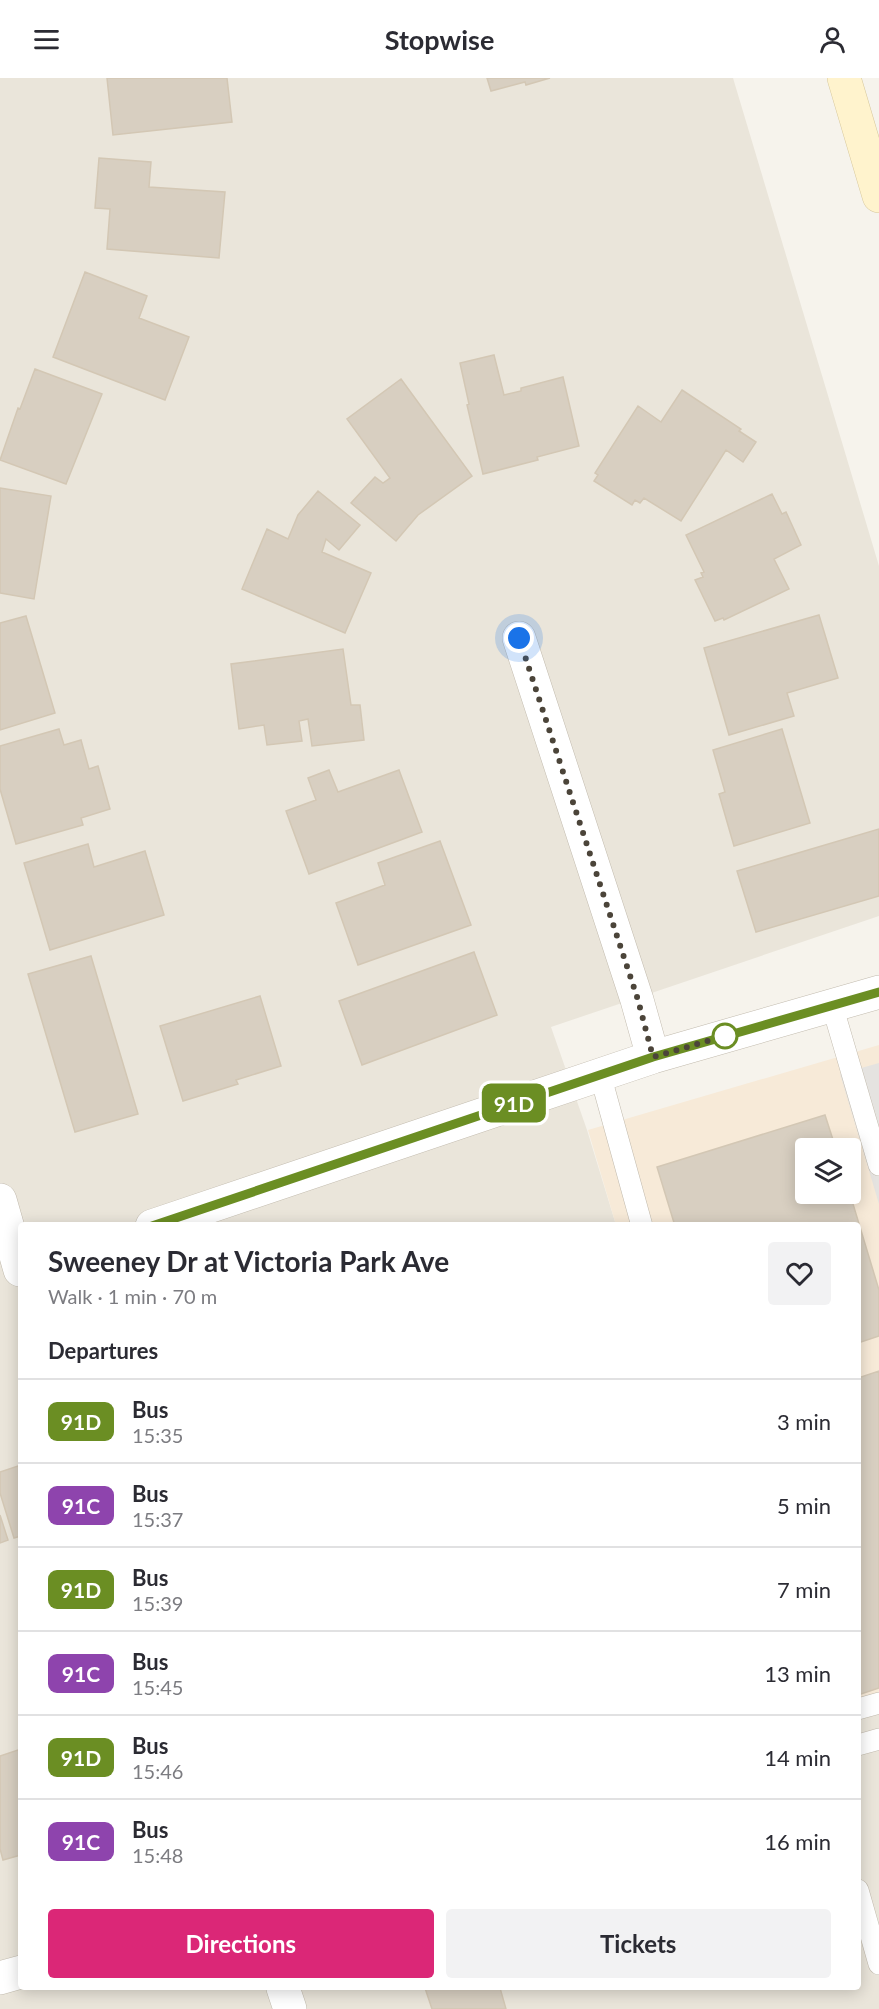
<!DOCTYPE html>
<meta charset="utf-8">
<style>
body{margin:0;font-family:Lato,sans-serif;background:#f2f2f3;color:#2b2b33;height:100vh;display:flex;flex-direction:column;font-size:22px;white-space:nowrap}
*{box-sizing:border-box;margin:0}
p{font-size:20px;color:#7c7c81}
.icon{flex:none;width:33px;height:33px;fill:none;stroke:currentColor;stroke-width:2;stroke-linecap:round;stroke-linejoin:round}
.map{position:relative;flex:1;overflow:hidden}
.details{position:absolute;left:18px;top:1144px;width:843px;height:768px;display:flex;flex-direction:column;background:#fff;border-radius:6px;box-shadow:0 3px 15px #0003}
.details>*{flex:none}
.badge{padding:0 12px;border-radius:9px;font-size:21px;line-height:39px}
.controls{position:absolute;left:795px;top:1060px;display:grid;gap:12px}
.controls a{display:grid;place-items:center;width:66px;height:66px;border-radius:6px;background:#fff;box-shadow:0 3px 15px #0003;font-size:30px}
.you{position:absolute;width:30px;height:30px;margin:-15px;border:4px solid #fff;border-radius:50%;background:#1a73e8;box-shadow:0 0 0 9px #1a73e833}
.map>.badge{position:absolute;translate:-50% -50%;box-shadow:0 0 0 3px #fff}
h2{padding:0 30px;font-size:22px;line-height:54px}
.round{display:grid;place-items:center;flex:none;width:63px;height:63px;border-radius:6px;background:#f2f2f3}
.head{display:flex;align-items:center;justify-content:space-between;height:102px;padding:0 30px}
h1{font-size:28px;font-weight:700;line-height:45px}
.action{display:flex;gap:12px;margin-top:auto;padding:12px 30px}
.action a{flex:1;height:69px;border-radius:6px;background:#db2777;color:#fff;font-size:24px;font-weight:700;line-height:69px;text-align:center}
.action a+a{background:#f2f2f3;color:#2b2b33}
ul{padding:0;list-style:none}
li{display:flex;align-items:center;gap:18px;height:84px;padding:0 30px;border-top:2px solid #e1e1e2}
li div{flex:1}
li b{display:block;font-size:22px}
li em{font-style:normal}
li .badge{min-width:66px;font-weight:700;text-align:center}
header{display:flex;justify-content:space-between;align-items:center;height:78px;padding:0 30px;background:#fff;font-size:27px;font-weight:700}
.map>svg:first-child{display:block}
</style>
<header><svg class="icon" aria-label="menu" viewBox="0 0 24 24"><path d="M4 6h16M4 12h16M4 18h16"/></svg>Stopwise<svg class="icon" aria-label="person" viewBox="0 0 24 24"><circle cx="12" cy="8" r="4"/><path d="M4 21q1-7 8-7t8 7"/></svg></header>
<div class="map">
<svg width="879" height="1931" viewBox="0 0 879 1931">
<rect width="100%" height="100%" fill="#f6f3ec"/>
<path fill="#eae5da" d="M0,0H733L879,488V838L551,949L587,1052L616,1147L21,1148V1910H858V1641L879,1634V1931H0Z"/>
<path fill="#f7ead8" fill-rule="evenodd" d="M879,967V1634L858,1641V1148L616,1147L588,1052ZM806,1071H850V1116H806Z"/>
<path fill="#e5e3e0" d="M879,985V1126L840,996Z"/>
<path fill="#d8cfc1" stroke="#d3c7b4" stroke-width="1.5" d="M107,0H227L232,44L113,57Z
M487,0H550L526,7L525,4L491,13Z
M99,80L151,84L149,109L225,114L219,180L107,171L110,131L95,130Z
M85,194L147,218L139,240L189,259L165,322L53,279Z
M494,277L504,317L521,313V310L563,299L579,368L537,379L538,382L483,396L467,327L469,326L460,285Z
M35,291L102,316L66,406L0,382L18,330L20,331Z
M401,301L472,398L418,437L396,463L351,425L375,399L383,405L390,400L347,341Z
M682,312L741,351L739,353L756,364L743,384L726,372L681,443L644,420L640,425L635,422L632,427L594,403L598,397L595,395L638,328L661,344Z
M0,410L51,418L34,521L0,515Z
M318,413L360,447L339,472L326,461L322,474L371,495L345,555L242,511L267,451L288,461L298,437Z
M772,416L782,436L786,434L801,467L774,481L789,511L724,542L723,540L715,543L695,502L703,499L701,495L704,494L686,457Z
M819,537L838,600L787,615L794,638L729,657L704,570Z
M26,538L55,635L0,652V545Z
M343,571L351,627H360L364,662L312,668L308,641L299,643L302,663L267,667L264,647L239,651L231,586Z
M59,651L64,667L81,662L89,691L98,688L110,731L81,740L83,747L16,766L0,711V668Z
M782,651L810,745L734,768L719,716L725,714L713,672Z
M329,692L338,714L399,692L422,754L309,796L286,733L316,722L308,700Z
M879,751V818L756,854L737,793Z
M440,763L471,847L358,887L336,825L385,807L378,785Z
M88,766L94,789L145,773L164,837L50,872L24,785Z
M474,874L497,937L362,987L339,923Z
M91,878L138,1036L75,1054L28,896Z
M260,918L281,988L236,1002L238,1006L183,1023L160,948Z
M825,1037L836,1071H806V1116H850L879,1212V1258L858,1265V1148H675L657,1089Z
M879,1293V1610L858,1617V1300Z
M21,1387V1458L14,1460L0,1415V1394Z
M0,1437L8,1462L0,1465Z
M21,1671V1777L3,1782L0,1771V1678Z
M425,1910H500L506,1931H432Z"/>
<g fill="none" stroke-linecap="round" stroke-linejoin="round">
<g stroke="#c2bbae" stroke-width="22">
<path id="lane" d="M832,927L879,1087
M600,996L642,1148
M858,1631L879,1625
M858,1667L879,1661
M858,1812L879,1886"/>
</g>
<g stroke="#c2bbae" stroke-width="34">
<path id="street" d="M519,560L637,922L653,979
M0,1122L20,1192
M152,1148L653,979L879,914
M0,1900L21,1894
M283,1910L290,1931"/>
</g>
<g stroke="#d6c79b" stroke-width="34">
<path id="secondary" d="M844,0L879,118"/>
</g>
<use href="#lane" stroke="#fff" stroke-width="21"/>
<use href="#street" stroke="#fff" stroke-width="33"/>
<use href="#secondary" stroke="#fff3cd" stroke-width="33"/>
</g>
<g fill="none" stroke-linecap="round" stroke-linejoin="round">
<g stroke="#fff" stroke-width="14">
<path id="line" d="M152,1148L653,979L879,914"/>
</g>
<use href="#line" stroke="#6b8e23" stroke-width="9"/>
<path stroke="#4b4439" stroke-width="6" stroke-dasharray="0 10.8" d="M519,560L638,922L653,979L725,958"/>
</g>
<circle fill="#fff" stroke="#6b8e23" stroke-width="3" cx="725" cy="958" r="12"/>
</svg>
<div class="controls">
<a><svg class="icon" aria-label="layers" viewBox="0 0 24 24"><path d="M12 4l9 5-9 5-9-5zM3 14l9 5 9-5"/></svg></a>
</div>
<div class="you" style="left:519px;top:560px"></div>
<b class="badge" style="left:514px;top:1025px;background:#6b8e23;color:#fff">91D</b>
<section class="details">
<div class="head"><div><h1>Sweeney Dr at Victoria Park Ave</h1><p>Walk · 1 min · 70 m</p></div><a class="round"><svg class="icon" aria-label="heart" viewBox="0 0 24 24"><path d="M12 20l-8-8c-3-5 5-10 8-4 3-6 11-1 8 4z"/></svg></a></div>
<h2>Departures</h2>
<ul>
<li><span class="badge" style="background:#6b8e23;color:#fff">91D</span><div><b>Bus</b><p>15:35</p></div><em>3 min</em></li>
<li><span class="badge" style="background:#8e44ad;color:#fff">91C</span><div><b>Bus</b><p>15:37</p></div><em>5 min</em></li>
<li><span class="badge" style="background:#6b8e23;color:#fff">91D</span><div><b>Bus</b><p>15:39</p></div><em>7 min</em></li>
<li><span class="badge" style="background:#8e44ad;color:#fff">91C</span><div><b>Bus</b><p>15:45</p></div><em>13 min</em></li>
<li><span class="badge" style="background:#6b8e23;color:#fff">91D</span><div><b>Bus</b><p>15:46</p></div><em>14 min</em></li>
<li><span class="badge" style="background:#8e44ad;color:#fff">91C</span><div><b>Bus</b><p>15:48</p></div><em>16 min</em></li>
</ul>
<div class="action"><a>Directions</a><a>Tickets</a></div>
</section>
</div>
